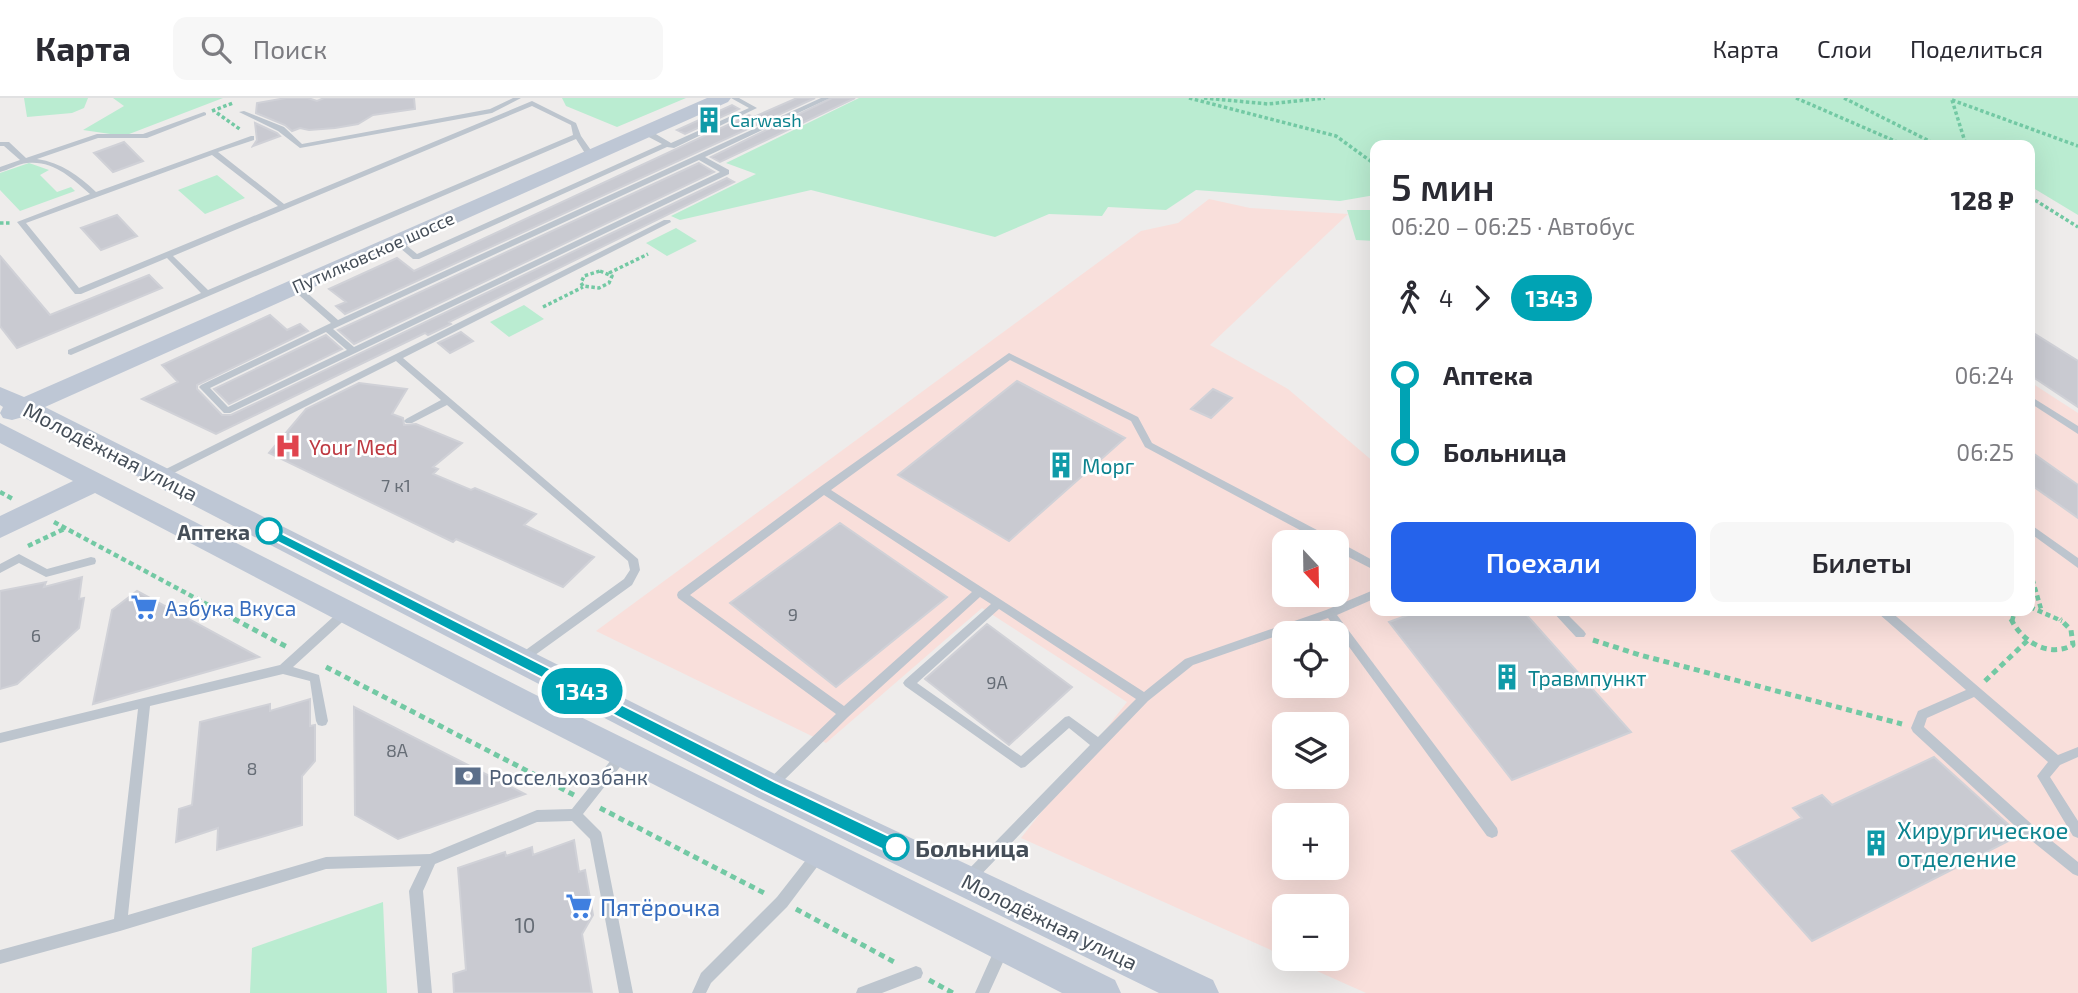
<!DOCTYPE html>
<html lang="ru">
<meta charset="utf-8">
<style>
body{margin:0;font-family:"Exo 2",sans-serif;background:#f7f7f7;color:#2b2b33;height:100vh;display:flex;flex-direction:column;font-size:26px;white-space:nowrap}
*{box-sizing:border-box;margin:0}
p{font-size:23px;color:#7c7c81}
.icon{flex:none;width:38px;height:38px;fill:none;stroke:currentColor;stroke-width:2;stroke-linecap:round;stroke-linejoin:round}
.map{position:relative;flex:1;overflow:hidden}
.panel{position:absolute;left:1370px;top:42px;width:665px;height:476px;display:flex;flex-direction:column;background:#fff;border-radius:14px;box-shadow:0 7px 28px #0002}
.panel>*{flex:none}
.badge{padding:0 14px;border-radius:23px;font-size:24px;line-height:46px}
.needle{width:46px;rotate:158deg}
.buttons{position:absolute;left:1272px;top:432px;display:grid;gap:14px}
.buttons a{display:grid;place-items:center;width:77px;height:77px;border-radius:14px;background:#fff;box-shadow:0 7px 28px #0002;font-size:35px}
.map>.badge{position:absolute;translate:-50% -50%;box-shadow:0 0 0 4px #fff}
.legs{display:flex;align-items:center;gap:10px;height:77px;padding:0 21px;font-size:23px}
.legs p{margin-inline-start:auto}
.headline{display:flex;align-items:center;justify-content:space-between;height:119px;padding:0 21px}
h1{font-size:38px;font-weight:600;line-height:52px}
.primary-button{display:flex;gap:14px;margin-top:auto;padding:14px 21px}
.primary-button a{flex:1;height:80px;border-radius:14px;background:#2563eb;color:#fff;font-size:28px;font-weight:600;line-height:80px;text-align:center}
.primary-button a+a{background:#f7f7f7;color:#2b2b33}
ul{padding:0 21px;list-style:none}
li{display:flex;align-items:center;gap:24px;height:77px;font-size:26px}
li i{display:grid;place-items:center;width:10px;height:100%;margin:0 9px;background:currentColor}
li i::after{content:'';width:18px;height:18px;margin:-9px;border:5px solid;border-radius:50%;background:#fff}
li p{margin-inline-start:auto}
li:first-child i{background:linear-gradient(#0000 50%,currentColor 0)}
li:last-child i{background:linear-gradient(currentColor 50%,#0000 0)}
header{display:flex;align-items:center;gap:42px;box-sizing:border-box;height:98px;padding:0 35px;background:#fff;border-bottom:2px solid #e1e1e2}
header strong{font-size:33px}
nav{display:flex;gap:38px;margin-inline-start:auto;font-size:24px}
.search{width:490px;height:63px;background:#f7f7f7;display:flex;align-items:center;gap:18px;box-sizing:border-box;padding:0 24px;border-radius:14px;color:#7c7c81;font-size:26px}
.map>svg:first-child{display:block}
</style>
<header>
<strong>Карта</strong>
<div class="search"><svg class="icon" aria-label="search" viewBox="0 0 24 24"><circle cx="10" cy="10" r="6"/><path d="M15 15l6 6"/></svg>Поиск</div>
<nav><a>Карта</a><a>Слои</a><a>Поделиться</a></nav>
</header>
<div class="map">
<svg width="2078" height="895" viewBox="0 0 2078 895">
<rect width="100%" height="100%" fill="#eeeceb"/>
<path fill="#f9dfdb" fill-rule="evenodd" d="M1209,101L1250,110L1348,116L1210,247L1288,291L1375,365L1376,513H2030V284L2078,315V895H1366L1290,861H1337V808H1284V858L1021,740L1127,604L982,510L826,645L596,533L1141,133L1178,125ZM1284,444H1337V497H1284ZM1284,536H1337V588H1284ZM1284,626H1337V679H1284ZM1284,718H1337V770H1284Z"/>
<path fill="#baecd1" d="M24,0H88L84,10L72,15L27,19Z
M113,0H223L124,38L83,32L124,8Z
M562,0H686L617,29L566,8Z
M859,0H2078V117L2030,88V47H1376L1375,97L1340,103L1196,92L1166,112L1108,109L1102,118L1049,116L995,139L811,92L680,122L671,118L756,76L726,65Z
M29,65L49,72L40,77L57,94L71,89L75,93L20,113L0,92V75Z
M217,77L245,100L205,116L178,92Z
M1347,112H1375V143L1356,142Z
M676,130L697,143L667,158L646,145Z
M524,207L544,221L509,239L490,224Z
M383,804L387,895H250L252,850Z"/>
<path fill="#c9cad1" stroke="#d0d1d7" stroke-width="2" d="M286,0H308L317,3L324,0H414L415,11L373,17L358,26L335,30L309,32L300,30L292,33L285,27L256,15L257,5Z
M797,0H815L345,216L336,208L346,204L329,191L397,160L414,173L749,17L754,19Z
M832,0H855L720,64L711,59Z
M732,7L739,11L685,36L677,32Z
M255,25L277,35L280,38L253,48L257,42Z
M124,44L143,63L113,74L94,55Z
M699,65L714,74L354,246L338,232Z
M727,80L734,84L449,224L451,226L428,237L425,235L216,336L142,301L178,284L162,267L270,217L287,232L300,226L308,233L197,287V291L222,317H231Z
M117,117L137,138L101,152L81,130Z
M0,158L50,217L149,177L162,190L17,250L0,228Z
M2030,233L2078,263V309L2030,277Z
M461,234L473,243L450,255L438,245Z
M326,237L342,251L229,306L214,291Z
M1017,283L1125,340L1009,443L898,377Z
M359,285L407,291L392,316L403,320L404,327L416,326L462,345L433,369L438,371L433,376L471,392L475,390L536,416L524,427L594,459L563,489L456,441L453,444L269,355L306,311Z
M1213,291L1232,300L1211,320L1191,311Z
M2030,353L2078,387V420L2030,386Z
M840,425L947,499L836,589L730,505Z
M82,479L79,501L84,500L79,530L17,586L0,591V493L46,484L44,489Z
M137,493L259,559L93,606L112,512Z
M1419,513H1523L1631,634L1512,682L1389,524Z
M987,526L1072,589L1009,647L925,581Z
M310,601V628L315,627V663L302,678V727L217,752L218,730L176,744L179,711L192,707L200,624L270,606V613Z
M354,609L525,696L398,741L355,717Z
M1934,659L2020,737L1812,843L1732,753L1802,720L1793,710L1822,697L1832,707Z
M574,742L579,774L585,772L593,817L582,836L592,895H454L453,876L466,872L458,770L505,754L506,758L532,749L533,757Z"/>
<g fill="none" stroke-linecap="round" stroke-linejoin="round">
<path stroke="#73c9a4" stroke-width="3.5" stroke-dasharray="3.5 2.5" stroke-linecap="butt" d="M1189,0L1336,38L1376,67
M1204,0L1268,6L1325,0
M1796,0L1904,47
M1844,0L1937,47
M1952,2L2078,48
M1952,2L1966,47
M212,13L233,5
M217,15L241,32
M2030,99L2078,129
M0,125H10
M600,173L612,178L609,185L599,190L583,188L581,185L584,178Z
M609,175L648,156
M543,209L583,189"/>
<path stroke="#73c9a4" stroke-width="4.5" stroke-dasharray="5 3.5" stroke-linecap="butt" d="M0,394L13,401
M54,424L238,523
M28,448L64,431
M2030,473L2041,511
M2030,509L2062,523
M2012,523L2015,513"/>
<path stroke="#73c9a4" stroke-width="5" stroke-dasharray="6 4.5" stroke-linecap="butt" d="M234,521L287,549
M2011,521C2022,544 2049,560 2073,547L2071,532L2060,521
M1593,542L1640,557L1902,626
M326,569L574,697
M1985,583L2028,542
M600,710L766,796
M796,811L896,865
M929,882L953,895"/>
<path fill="#bdc5ce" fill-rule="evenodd" d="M513,0H521L492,15L300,50L278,33L239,14L244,13L284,29L302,46L490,11Z
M731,0H739L757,10L674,50L667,49L419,161H413L393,144L394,142H400L417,156L662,46L643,36V32H649L671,45L749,10Z
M821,0H830L705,59L729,72V76L230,315H224L199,289L201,287L331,225L292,191V187H298L338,222ZM699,62L720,74L354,249L333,231ZM326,234L347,252L228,309L210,290Z
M532,3L576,25L581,38L595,58L594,60H588L576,41L71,257L68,256V252L201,195L167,160L81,196H75L17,124L90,96C72,80 53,62 27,65C18,66 8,72 0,74V69L20,62L4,48H0V44H9L26,60L97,36H143L204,14L206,15V17L147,40H98L37,61C62,65 78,77 96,94L251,38H254V42L218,54L284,106ZM532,8L571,27L573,37L208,192L173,158ZM212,57L278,108L79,190L26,125Z
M664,122H670L671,124L403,260L638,461L640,472L632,487L524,565L520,567L516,565L514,562L516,559L624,481L630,472L628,463L447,307L412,325H406L404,323L406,321L441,302L396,263L164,380H156L155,378L156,376Z
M1009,255L1138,319L1152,345L1334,441L1335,444H1322L1145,349L1131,323L1010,262L831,392L1144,594L1185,561L1326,512L1376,491V500L1337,517L1497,730L1498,734L1497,738L1492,740L1487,738L1328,520L1193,567L1148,603L973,785L968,787L963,785L961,781L963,777L1090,647L1069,630L1025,669L1021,670L905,588L903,585L905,582L991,506L980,499L848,619L774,692L770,694L766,692L764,688L766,684L836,616L678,500L677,497L678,494L820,389ZM824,397L972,494L844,608L690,497ZM999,511L1136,601L1098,639L1069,618L1065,619L1021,658L917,585Z
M2030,298L2078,328V336L2030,305Z
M2030,426L2078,460V470L2030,435Z
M1336,444L1341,445L1376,464V473L1337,453Z
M19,456L47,471L91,459L95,460L96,463L95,466L46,479L19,465L0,475V466Z
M347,509L351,510L353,513L351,516L293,569L319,577L328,623L326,627L322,628L318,627L316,623L310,583L283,576L150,608L128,817L326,759L430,756L537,712L572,711L619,652L623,651L627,652L629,656L627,660L583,716L601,734L602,738L633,895H619L590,741L572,723L537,724L435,766L423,793L432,895H418L409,793L421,768L326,771L120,833L0,866V852L114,821L138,611L0,645V635L280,567L343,510Z
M1552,513H1564L1584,533L1586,536L1584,539H1576Z
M1878,513H1890L2058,657L2078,649V659L2060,667L2050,679L2078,723V740L2073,738L2037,678L2048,664L1974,599L1927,620L1924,629L2037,731L2078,764V778L2073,776L2027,739L1913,634L1911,630L1918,613L1966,592L1879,516Z
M818,751L823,753L825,757L823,761L787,809L711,885L706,895H692L701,875L777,799L813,753Z
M1002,844L1007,846L1009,851L989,895H975L997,846Z
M916,868L921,870L923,875L921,880L882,895H856L858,890Z"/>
<path fill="#bec7d5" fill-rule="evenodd" d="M707,0H731L728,4L45,309L781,679L1213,882L1219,895H1159L757,699L23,319L12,322L3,320L0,315L3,309L0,307V289L24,299Z
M0,325L532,595L1115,882L1121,895H1062L510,613L95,395L0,440V418L73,383L0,345Z"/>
</g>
<path fill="#00a3b4" stroke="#fff" stroke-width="2" d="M269,429L775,684L902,744L904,749L902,755L896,757L890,755L764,694L264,437L262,433Z"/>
<defs>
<g id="building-bare" transform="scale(2.1)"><path d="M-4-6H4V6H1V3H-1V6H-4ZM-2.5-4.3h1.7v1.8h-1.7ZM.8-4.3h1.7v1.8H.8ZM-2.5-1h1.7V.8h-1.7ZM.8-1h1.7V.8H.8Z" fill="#0f9aa8" stroke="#fff" stroke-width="2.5" paint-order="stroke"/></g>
<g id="hospital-bare" transform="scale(2.1)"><path d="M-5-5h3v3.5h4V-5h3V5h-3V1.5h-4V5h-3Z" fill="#e0444e" stroke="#fff" stroke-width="2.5" paint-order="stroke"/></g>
<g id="supermarket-bare" transform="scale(2.1)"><path d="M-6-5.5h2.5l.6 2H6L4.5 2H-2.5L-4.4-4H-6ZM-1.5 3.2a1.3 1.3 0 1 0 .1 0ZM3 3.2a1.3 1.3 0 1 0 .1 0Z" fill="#3f7fe0" stroke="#fff" stroke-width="2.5" paint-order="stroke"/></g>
<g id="bank-bare" transform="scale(2.1)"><path d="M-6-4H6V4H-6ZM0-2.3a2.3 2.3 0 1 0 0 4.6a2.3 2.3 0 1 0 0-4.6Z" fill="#5c6f8a" stroke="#fff" stroke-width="2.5" paint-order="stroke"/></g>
</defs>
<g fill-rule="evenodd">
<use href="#building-bare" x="709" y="22"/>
<use href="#hospital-bare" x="288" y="348"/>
<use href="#building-bare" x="1061" y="367"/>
<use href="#supermarket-bare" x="144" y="509"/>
<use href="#building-bare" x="1507" y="579"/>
<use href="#bank-bare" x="468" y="678"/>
<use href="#building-bare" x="1876" y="745"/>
<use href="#supermarket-bare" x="579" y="808"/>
</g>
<g fill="#fff" stroke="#00a3b4" stroke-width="3.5">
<circle cx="269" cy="433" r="12"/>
<circle cx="896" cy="749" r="12"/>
</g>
<g text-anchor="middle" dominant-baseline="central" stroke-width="5" stroke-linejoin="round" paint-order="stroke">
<g font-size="18" fill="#0d838f" stroke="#fff" text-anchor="start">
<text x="730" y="22">Carwash</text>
</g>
<g font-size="18" fill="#454e58" stroke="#fff">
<text transform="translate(373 154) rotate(-24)">Путилковское шоссе</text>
</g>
<g font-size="18" fill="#666d76">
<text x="396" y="387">7 к1</text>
<text x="793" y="516">9</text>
<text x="36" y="537">6</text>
<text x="997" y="584">9А</text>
<text x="397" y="652">8А</text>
<text x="252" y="670">8</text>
</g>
<g font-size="21" fill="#be3a42" stroke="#fff" text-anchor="start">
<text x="309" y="348">Your Med</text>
</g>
<g font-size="21" fill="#454e58" stroke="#fff">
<text transform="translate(111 353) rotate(27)">Молодёжная улица</text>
<text transform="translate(1050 823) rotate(26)">Молодёжная улица</text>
</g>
<g font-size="21" fill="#0d838f" stroke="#fff" text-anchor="start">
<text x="1082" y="367">Морг</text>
<text x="1528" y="579">Травмпункт</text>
</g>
<g font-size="21" font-weight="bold" fill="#454e58" stroke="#fff" text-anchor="end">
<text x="250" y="433">Аптека</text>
</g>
<g font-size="21" fill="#366cbe" stroke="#fff" text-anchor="start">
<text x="165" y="509">Азбука Вкуса</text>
</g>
<g font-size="21" fill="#4e5e75" stroke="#fff" text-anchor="start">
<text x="489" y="678">Россельхозбанк</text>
</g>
<g font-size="21" fill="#666d76">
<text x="525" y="826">10</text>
</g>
<g font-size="24" fill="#0d838f" stroke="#fff" text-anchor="start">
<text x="1897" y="731">Хирургическое<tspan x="1897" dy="28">отделение</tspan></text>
</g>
<g font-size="24" font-weight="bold" fill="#454e58" stroke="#fff" text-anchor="start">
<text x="915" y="749">Больница</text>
</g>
<g font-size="24" fill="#366cbe" stroke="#fff" text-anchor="start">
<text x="600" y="808">Пятёрочка</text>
</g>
</g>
</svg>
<div class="buttons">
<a><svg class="needle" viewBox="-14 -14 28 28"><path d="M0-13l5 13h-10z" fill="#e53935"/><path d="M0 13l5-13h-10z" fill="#7c7c81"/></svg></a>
<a><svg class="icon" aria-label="locate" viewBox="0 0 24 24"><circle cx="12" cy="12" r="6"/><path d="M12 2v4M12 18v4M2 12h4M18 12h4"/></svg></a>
<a><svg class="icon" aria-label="layers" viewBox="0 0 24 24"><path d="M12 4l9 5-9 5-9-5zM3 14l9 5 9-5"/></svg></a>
<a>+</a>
<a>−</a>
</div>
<b class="badge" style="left:582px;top:593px;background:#00a3b4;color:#fff">1343</b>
<section class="panel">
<div class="headline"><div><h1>5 мин</h1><p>06:20 – 06:25 · Автобус</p></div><b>128 ₽</b></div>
<div class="legs"><svg class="icon" aria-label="walk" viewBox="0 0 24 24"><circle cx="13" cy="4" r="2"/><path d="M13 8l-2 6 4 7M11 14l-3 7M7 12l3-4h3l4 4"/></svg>4<svg class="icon" aria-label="forward" viewBox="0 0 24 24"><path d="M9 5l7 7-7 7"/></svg><b class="badge" style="background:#00a3b4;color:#fff">1343</b></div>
<ul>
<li><i style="color:#00a3b4"></i><b>Аптека</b><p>06:24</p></li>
<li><i style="color:#00a3b4"></i><b>Больница</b><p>06:25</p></li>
</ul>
<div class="primary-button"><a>Поехали</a><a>Билеты</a></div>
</section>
</div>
